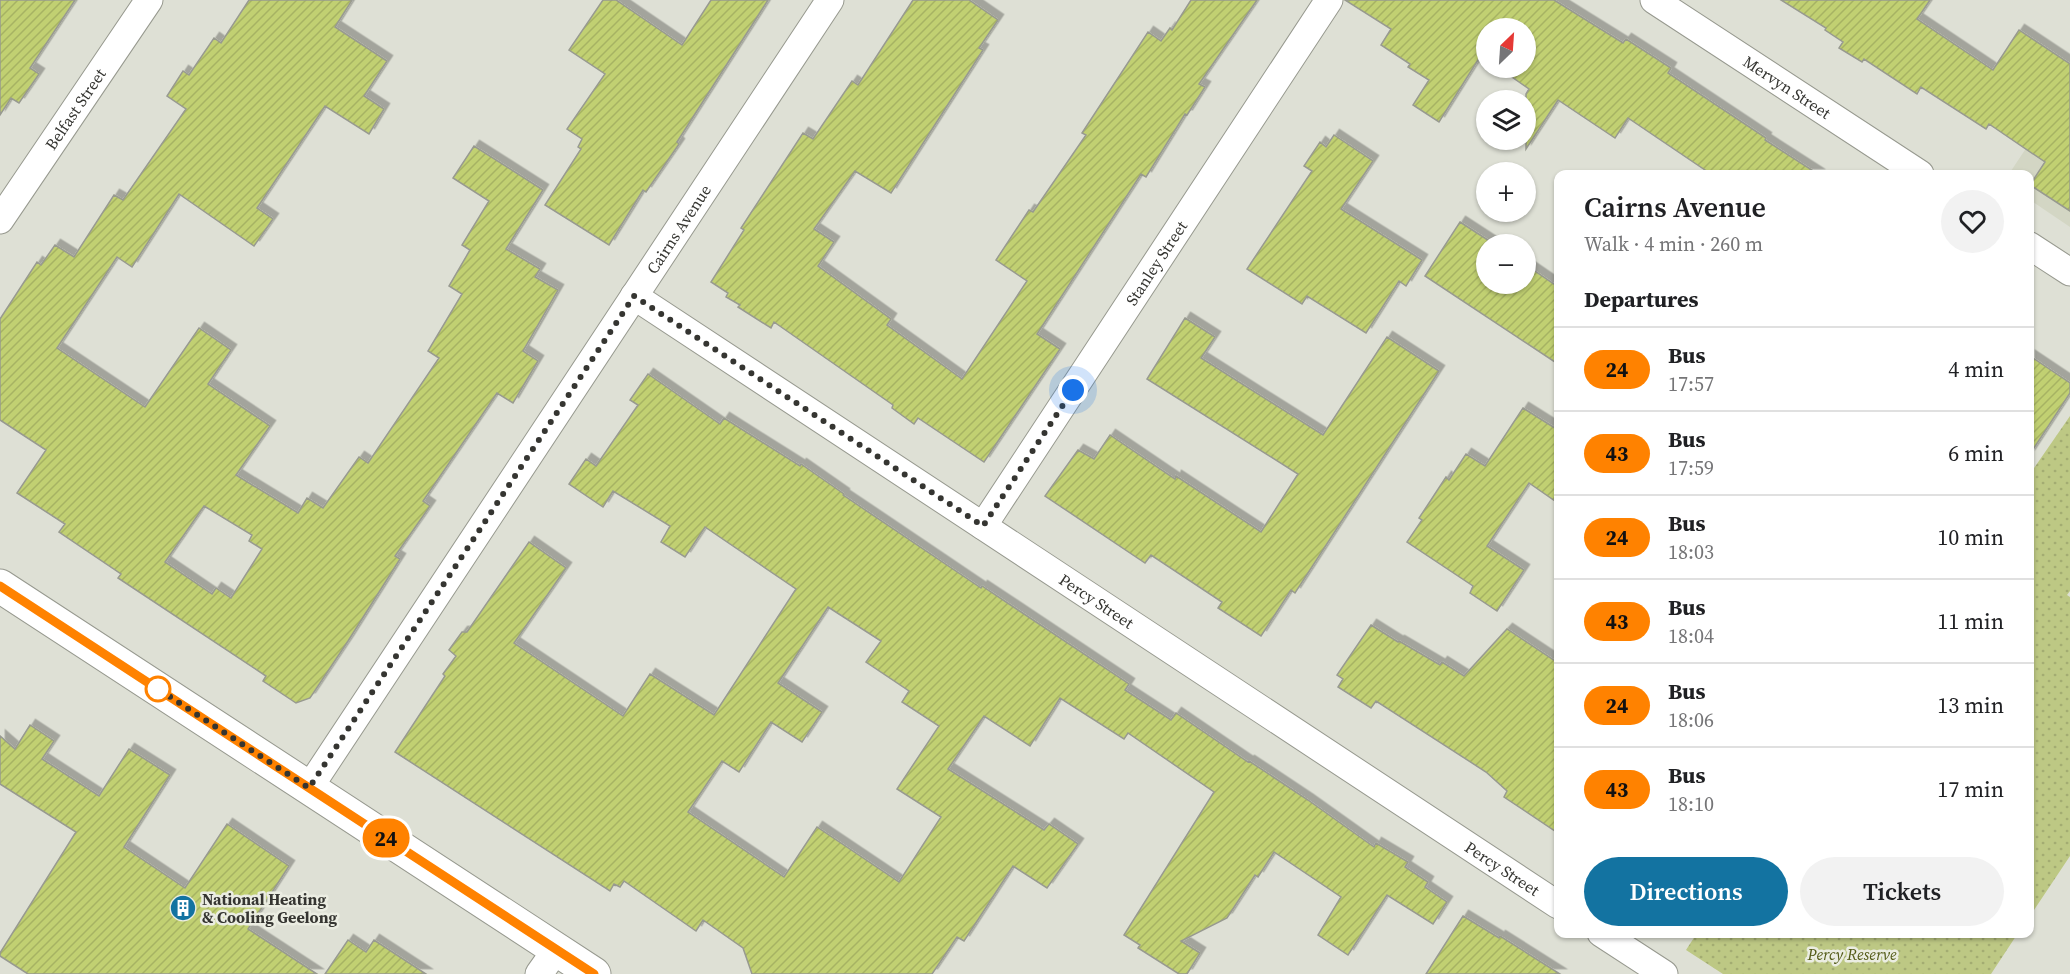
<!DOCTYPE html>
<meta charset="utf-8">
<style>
body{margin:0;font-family:"Source Serif 4",serif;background:#f2f2f2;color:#202124;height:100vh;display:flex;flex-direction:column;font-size:22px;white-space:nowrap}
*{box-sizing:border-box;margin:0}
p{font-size:20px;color:#757577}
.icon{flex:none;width:33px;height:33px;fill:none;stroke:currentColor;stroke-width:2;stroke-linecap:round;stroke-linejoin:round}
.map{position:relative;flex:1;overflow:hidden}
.panel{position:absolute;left:1554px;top:170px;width:480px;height:768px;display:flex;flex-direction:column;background:#fff;border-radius:12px;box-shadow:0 2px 4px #0004}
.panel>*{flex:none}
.badge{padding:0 12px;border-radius:20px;font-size:21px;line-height:39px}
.needle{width:39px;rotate:25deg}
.controls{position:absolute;left:1476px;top:18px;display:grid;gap:12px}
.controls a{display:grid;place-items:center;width:60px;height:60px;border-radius:50%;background:#fff;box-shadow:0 2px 4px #0004;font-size:30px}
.you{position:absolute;width:30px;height:30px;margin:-15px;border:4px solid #fff;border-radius:50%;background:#1a73e8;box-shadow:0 0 0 9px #1a73e833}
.map>.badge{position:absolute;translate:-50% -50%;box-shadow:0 0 0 3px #fff}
h2{padding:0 30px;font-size:22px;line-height:54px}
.round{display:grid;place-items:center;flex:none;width:63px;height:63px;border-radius:32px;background:#f2f2f2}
.headline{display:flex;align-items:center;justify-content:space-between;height:102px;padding:0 30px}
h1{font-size:28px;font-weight:600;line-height:45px}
.action{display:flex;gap:12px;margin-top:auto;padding:12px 30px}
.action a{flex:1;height:69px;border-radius:36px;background:#1373a1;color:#fff;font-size:24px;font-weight:600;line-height:69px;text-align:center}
.action a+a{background:#f2f2f2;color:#202124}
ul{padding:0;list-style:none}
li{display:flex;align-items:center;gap:18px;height:84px;padding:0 30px;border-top:2px solid #e0e0e0}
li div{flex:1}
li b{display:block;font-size:22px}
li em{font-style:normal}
li .badge{min-width:66px;font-weight:700;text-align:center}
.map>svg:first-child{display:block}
</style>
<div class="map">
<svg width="2070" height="974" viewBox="0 0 2070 974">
<defs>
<pattern id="park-dots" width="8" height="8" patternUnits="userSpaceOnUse" patternTransform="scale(1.5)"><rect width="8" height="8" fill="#bdc884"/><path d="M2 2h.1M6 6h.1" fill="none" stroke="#a3ac72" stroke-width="1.8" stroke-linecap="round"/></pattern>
<pattern id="building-hatch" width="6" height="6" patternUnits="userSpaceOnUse" patternTransform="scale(1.5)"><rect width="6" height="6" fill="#c1d072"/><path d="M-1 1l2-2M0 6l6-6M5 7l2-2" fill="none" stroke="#a6b363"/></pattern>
<filter id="shadow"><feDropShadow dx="5.5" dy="-5.5" stdDeviation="0" flood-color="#0004"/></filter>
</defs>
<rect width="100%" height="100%" fill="#dee0d5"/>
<path fill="#d3d6c4" d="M2070,82V227L2030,200V174H2009Z"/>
<path fill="url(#park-dots)" d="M2070,416V591L2067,595L2070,597V856L2030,916V474Z
M1697,933H2018L1991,974H1723L1686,950Z"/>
<path fill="url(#building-hatch)" stroke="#989a90" stroke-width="1.5" fill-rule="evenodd" filter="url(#shadow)" d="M0,0H75L30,68L39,74L19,103L11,98L0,115Z
M249,0H352L335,27L387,61L364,96L384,109L369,134L325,106L257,208L273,219L254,246L179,194L132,267L117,257L57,348L145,407L199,328L231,350L208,384L270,426L236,475L298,513L307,498L323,508L359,457L368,463L439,358L428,351L462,294L449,286L470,250L462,245L489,201L453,178L474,146L543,190L506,249L540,269L535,277L558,290L523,351L538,361L513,403L497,393L423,501L430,506L395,556L400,559L348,641L310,698L296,703L263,681L266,676L118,578L121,574L59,532L65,524L17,493L46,450L0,420V319L37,262L41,265L55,245L74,257L114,195L123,200L186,109L167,96L183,71L189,75L214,38L221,43ZM204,506L252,535L249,541L262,549L231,598L216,588L212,594L165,562Z
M603,0H616L682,45L711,0H768L677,142L679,144L646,192L643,190L609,245L545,205L581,149L578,147L582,139L567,129L605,74L569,50Z
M913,0H969L998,20L979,48L983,50L891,193L855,171L814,229L834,242L818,266L891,319L887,325L962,379L1027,281L996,260L1029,210L1033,212L1086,135L1082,133L1148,32L1161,41L1170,28L1172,30L1191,0H1257L1199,84L1205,87L1187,115L1185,114L1146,177L1141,174L1037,334L1060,349L984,462L918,418L914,424L892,408L893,405L774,322L771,328L738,307L740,305L726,297L728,293L711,282L744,230L741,228L803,133L813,139L852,81L858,85Z
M1345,0H1554L1623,43L1626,39L1671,68L1668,73L1766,138L1765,140L1818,174H1711L1628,118L1615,138L1558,100L1526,149V94L1529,89L1499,68H1526V28H1486V58L1481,55L1439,122L1413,105L1429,80L1408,67L1410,64L1381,45L1391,29Z
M1781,0H1930L1917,19L1993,70L2019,30L2070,64V211L2030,185L2045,162L1989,124L1986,129L1921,87L1917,94L1864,59L1862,62L1839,48L1843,42L1825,30L1826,28Z
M1334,135L1373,161L1341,209L1422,260L1406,286L1399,281L1366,333L1307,296L1302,304L1247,269L1312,171L1304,166L1320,142L1326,147Z
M1460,222L1494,244H1486V284H1526V265L1558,287V364L1425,276Z
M1185,318L1215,337L1201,358L1323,435L1387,337L1439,371L1295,593L1291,590L1261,636L1218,608L1222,602L1151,555L1145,563L1045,496L1078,450L1094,459L1110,435L1175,479L1176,476L1261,532L1298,474L1147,379Z
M2030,356L2070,383V393L2030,454Z
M648,374L720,424L724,418L800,466L801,464L844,494L843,495L981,588L982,586L1129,684L1125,690L1171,720L1176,713L1248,762L1249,761L1308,800L1374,847L1376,843L1408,862L1405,867L1428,882L1425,887L1447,902L1433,924L1387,895L1348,955L1318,935L1341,897L1274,852L1258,877L1255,875L1227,918L1181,941L1200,953L1187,974H1179L1138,948L1140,945L1124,935L1214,792L1128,733L1124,739L1060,698L1030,746L984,716L948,769L1044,830L1049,824L1078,844L1047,888L1013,866L964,941L957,937L932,974H752L743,948L703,920L696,931L624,881L620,887L614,884L610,891L395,752L445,676L443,674L456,656L449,650L462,632H467L529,542L566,568L514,643L623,716L650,674L714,715L796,589L705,527L685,557L661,542L670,526L613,491L603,507L569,484L586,459L596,466L638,405L630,400ZM828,607L881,641L866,662L909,691L902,702L939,726L897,789L941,817L899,882L817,827L784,877L688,812L722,761L739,772L771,722L802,742L822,712L778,683Z
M1523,408L1558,430V503L1529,483L1487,546L1524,570L1497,611L1470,593L1473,586L1407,542L1422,520L1419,518L1429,503L1446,477L1449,480L1466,454L1485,466Z
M1371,625L1398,642L1399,641L1440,665L1442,662L1464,676L1507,629L1558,663V833L1504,797L1507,791L1486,772L1376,701L1371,708L1338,687L1343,679L1337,675Z
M30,725L54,741L42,759L99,796L129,749L170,775L124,847L185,888L227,824L289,866L248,929L317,974H28L0,956V953L76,832L0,784V736L15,749Z
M1463,916L1499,938L1500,936L1560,974H1426Z
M348,940L366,952L374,940L426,974H325Z"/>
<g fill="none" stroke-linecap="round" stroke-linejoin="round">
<g stroke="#97998f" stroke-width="29">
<g id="minor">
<path id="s1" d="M1654,0L1920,174"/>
<path id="s2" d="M0,220L149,0"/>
<path d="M2030,246L2070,272"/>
<path id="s3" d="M634,296L1558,905"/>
<path id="s4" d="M983,526L1329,0"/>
<path id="s5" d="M309,788L830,0"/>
<path d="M1601,933L1664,974"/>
<path d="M539,974L556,950"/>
</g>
</g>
<g stroke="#97998f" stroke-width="35">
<path id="secondary" d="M0,586L594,974"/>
</g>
<use href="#minor" stroke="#fff" stroke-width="27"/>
<use href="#secondary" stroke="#fff" stroke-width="33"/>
</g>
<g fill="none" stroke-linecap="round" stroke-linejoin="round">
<g stroke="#fff" stroke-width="14">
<path id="line" d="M0,586L594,974"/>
</g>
<use href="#line" stroke="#ff8200" stroke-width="9"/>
<path stroke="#353531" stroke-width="6" stroke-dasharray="0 10.8" d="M158,689L155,687L309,788L634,296L983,526L1073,390"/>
</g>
<defs>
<g id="building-disc" transform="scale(1.35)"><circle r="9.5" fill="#1373a1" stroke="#ebede2"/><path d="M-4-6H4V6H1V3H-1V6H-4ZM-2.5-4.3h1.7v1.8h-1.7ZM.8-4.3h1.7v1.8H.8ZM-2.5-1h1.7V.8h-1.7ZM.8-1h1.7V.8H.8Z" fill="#fff"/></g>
</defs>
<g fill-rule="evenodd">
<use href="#building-disc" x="183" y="908"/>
</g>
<circle fill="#fff" stroke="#ff8200" stroke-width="3" cx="158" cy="689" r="12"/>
<g text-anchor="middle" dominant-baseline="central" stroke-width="5" stroke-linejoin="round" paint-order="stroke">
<g font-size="16" fill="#353531" stroke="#ebede2">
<text stroke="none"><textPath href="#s1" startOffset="159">Mervyn Street</textPath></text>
<text stroke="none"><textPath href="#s2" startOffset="134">Belfast Street</textPath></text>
<text stroke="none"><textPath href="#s5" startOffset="670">Cairns Avenue</textPath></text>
<text stroke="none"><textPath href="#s4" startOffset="315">Stanley Street</textPath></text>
<text stroke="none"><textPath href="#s3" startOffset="554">Percy Street</textPath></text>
<text stroke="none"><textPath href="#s3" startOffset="1040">Percy Street</textPath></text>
</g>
<g font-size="16" font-weight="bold" fill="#353531" stroke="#ebede2" text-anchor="start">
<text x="202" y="899">National Heating<tspan x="202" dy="18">&amp; Cooling Geelong</tspan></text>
</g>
<g font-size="16" font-style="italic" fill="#535b17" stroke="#ebede2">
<text x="1852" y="954">Percy Reserve</text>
</g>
</g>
</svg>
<div class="controls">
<a><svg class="needle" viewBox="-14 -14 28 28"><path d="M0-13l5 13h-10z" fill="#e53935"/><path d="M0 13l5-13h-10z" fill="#757577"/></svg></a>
<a><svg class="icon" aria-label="layers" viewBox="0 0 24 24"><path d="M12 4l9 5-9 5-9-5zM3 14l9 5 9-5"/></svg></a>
<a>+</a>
<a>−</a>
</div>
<div class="you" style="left:1073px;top:390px"></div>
<b class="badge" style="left:386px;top:838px;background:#ff8200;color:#111">24</b>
<section class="panel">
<div class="headline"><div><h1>Cairns Avenue</h1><p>Walk · 4 min · 260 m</p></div><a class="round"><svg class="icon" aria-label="heart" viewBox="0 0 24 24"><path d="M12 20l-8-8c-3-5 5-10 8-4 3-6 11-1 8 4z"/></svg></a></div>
<h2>Departures</h2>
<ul>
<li><span class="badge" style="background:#ff8200;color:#111">24</span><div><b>Bus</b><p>17:57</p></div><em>4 min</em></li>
<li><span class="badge" style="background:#ff8200;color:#111">43</span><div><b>Bus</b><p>17:59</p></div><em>6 min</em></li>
<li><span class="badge" style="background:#ff8200;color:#111">24</span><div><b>Bus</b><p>18:03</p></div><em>10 min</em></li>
<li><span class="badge" style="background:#ff8200;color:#111">43</span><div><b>Bus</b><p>18:04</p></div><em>11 min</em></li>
<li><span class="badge" style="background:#ff8200;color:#111">24</span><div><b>Bus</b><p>18:06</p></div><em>13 min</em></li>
<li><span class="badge" style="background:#ff8200;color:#111">43</span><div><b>Bus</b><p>18:10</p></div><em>17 min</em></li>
</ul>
<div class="action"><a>Directions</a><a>Tickets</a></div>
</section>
</div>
